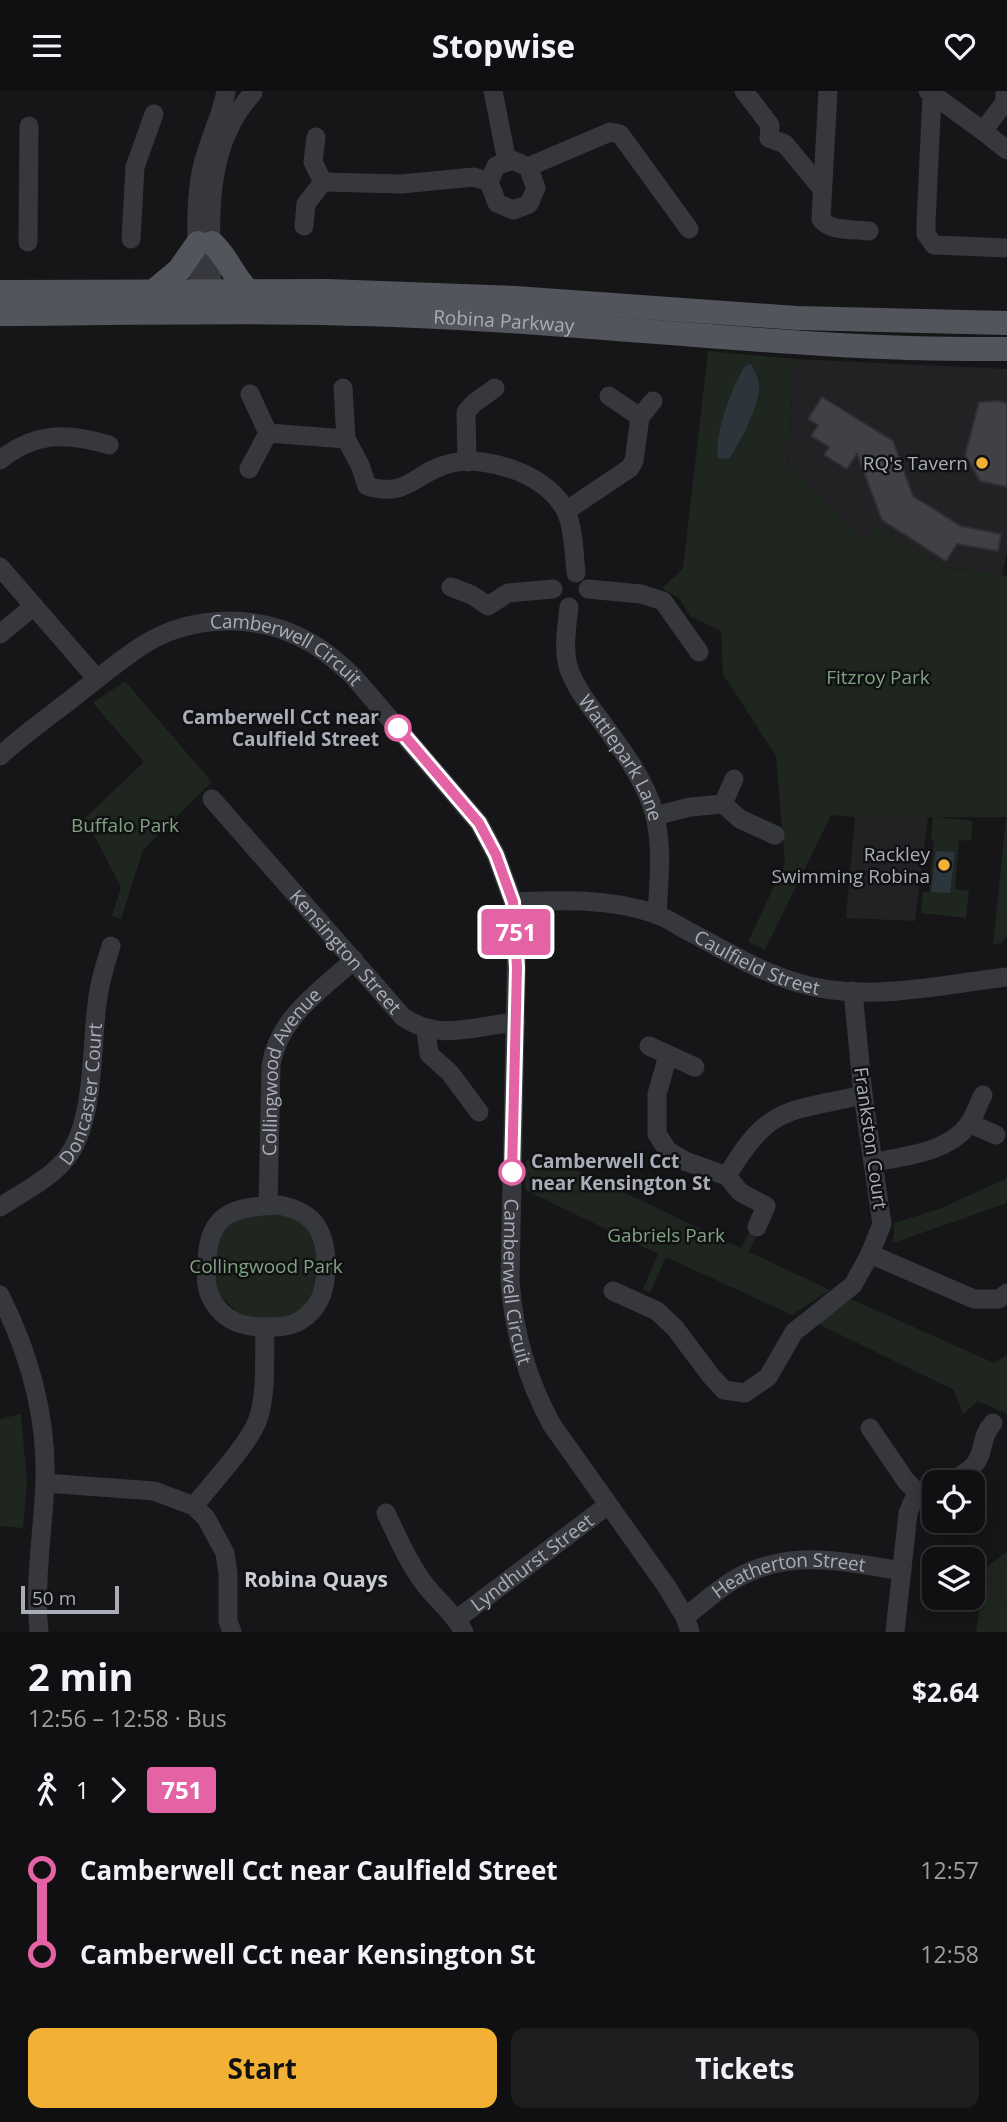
<!DOCTYPE html>
<meta charset="utf-8">
<style>
body{margin:0;font-family:"Open Sans",sans-serif;background:#1e1e20;color:#f1f3f6;height:100vh;display:flex;flex-direction:column;font-size:26px;white-space:nowrap}
*{box-sizing:border-box;margin:0}
p{font-size:23px;color:#9c9d9f}
.icon{flex:none;width:38px;height:38px;fill:none;stroke:currentColor;stroke-width:2;stroke-linecap:round;stroke-linejoin:round}
.map{position:relative;height:1541px;overflow:hidden}
.drawer{display:flex;flex-direction:column;background:#101012;flex:1}
.drawer>*{flex:none}
.badge{padding:0 14px;border-radius:5px;font-size:24px;line-height:46px}
.tools{position:absolute;left:922px;top:1379px;display:grid;gap:14px}
.tools a{display:grid;place-items:center;width:63px;height:63px;border-radius:14px;background:#101012;box-shadow:0 4px 18px #0003,0 0 0 2px #303032;font-size:35px}
.scale{position:absolute;left:21px;bottom:18px;width:98px;box-sizing:border-box;padding-left:7px;border:4px solid #a8adb8;border-top:0;font-size:19px;line-height:24px;white-space:nowrap;color:#a8adb8;-webkit-text-stroke:5px #111113;paint-order:stroke}
.map>.badge{position:absolute;translate:-50% -50%;box-shadow:0 0 0 4px #fff}
.legs{display:flex;align-items:center;gap:10px;height:77px;padding:0 28px;font-size:23px}
.legs p{margin-inline-start:auto}
.head{display:flex;align-items:center;justify-content:space-between;height:119px;padding:0 28px}
h1{font-size:38px;font-weight:700;line-height:52px}
.primary-button{display:flex;gap:14px;margin-top:auto;padding:14px 28px}
.primary-button a{flex:1;height:80px;border-radius:14px;background:#f2b134;color:#111;font-size:28px;font-weight:700;line-height:80px;text-align:center}
.primary-button a+a{background:#1e1e20;color:#f1f3f6}
ul{padding:0 28px;list-style:none}
li{display:flex;align-items:center;gap:24px;height:84px;font-size:26px}
li i{display:grid;place-items:center;width:10px;height:100%;margin:0 9px;background:currentColor}
li i::after{content:'';width:18px;height:18px;margin:-9px;border:5px solid;border-radius:50%;background:#101012}
li p{margin-inline-start:auto}
li:first-child i{background:linear-gradient(#0000 50%,currentColor 0)}
li:last-child i{background:linear-gradient(currentColor 50%,#0000 0)}
header{display:flex;justify-content:space-between;align-items:center;height:91px;padding:0 28px;background:#101012;font-size:32px;font-weight:700}
.map>svg:first-child{display:block}
</style>
<header><svg class="icon" aria-label="menu" viewBox="0 0 24 24"><path d="M4 6h16M4 12h16M4 18h16"/></svg>Stopwise<svg class="icon" aria-label="heart" viewBox="0 0 24 24"><path d="M12 20l-8-8c-3-5 5-10 8-4 3-6 11-1 8 4z"/></svg></header>
<div class="map">
<svg width="1007" height="1541" viewBox="0 0 1007 1541">
<rect width="100%" height="100%" fill="#161618"/>
<path fill="#222225" d="M795,268L1007,278V461L1002,484L944,476L930,467L862,450L854,443L787,370Z
M855,726H928L915,830L846,827Z"/>
<path fill="#1e261f" d="M708,260L795,268L787,370L862,450L876,434L944,476L1007,485V844L1002,852L993,854L1006,726H937L973,730L971,750L959,749L955,798L969,800L966,827L921,822L923,801H929L934,749L931,748L933,726H855L831,724L765,859L748,851L785,772L776,665L723,583L721,540L690,525L679,507L662,497L683,478Z
M125,590L212,691L143,759L121,828L112,825L121,796L85,727L144,671L93,612Z
M526,1069L558,1070L741,1157L751,1138L758,1141L749,1161L830,1199L792,1224L666,1166L650,1202L643,1198L658,1163L525,1099Z
M1007,1087V1112L893,1152L894,1132L939,1118Z
M239,1121L298,1123L316,1149L320,1203L295,1224L265,1231L237,1221L217,1201L211,1200L218,1146Z
M851,1208L994,1272L1007,1264V1323L978,1310L963,1323L954,1299L816,1232Z
M21,1323L27,1391L23,1437L0,1435V1328Z
M1007,1461V1541H976L984,1482L986,1476Z"/>
<path fill="#2c353c" d="M751,273C756,282 760,290 759,300C756,321 740,351 729,368L718,367C714,343 732,296 745,275Z
M936,760L955,761L950,802L931,801Z"/>
<path fill="#404145" stroke="#303034" stroke-width="2" d="M822,306L893,350L913,405L961,435L1001,443L998,460L957,453L946,470L882,429L857,363L847,378L824,364L829,356L811,345L818,334L808,328Z
M999,310L1007,312V396L980,390L965,364L979,311Z"/>
<g fill="none" stroke-linecap="round" stroke-linejoin="round">
<g stroke="#37383d" stroke-width="19">
<path d="M493,0L507,71"/>
<path d="M744,0L770,34L769,47L785,53L822,98"/>
<path d="M828,0L821,128C830,141 855,138 869,140"/>
<path d="M928,0L983,40"/>
<path d="M1005,0V11L983,40L1007,59"/>
<path d="M932,4L926,132V143L934,154L1007,157"/>
<path d="M512,69L528,76L536,97L529,113L513,119L497,112L489,91L496,75Z"/>
<path d="M528,76L610,41L620,43L689,138"/>
<path d="M323,91L401,93L474,86L489,91"/>
<path d="M304,135L306,113L323,91L313,71L316,46"/>
<path d="M131,148L135,76L154,23"/>
<path d="M28,151L29,35"/>
<path d="M198,212C199,169 193,125 201,82C206,54 221,28 226,0"/>
<path d="M212,214C212,141 199,60 253,2"/>
<path d="M343,297L346,348L360,374L367,395C409,408 415,380 452,372C489,364 552,385 567,423C574,441 574,463 576,482"/>
<path d="M640,326L653,310"/>
<path d="M268,342L346,348"/>
<path d="M0,369C35,341 67,341 109,354"/>
<path d="M467,371L466,321L474,312L495,297"/>
<path d="M249,378L268,342L250,303"/>
<path d="M566,420L630,377L634,370L640,326L609,305"/>
<path d="M0,476L97,588"/>
<path d="M451,496L472,504L488,515L508,502L553,498"/>
<path d="M588,498L641,503L663,510L699,561"/>
<path id="s1" d="M569,516C567,535 563,556 568,575C574,595 589,614 601,630C620,656 640,682 651,712C664,747 659,787 657,824"/>
<path d="M0,543L34,515"/>
<path id="s2" d="M0,665C25,642 53,623 79,602C100,586 121,568 143,554C192,523 261,522 311,552C327,561 340,573 353,585L479,732L496,764L513,811L517,843L510,1190C514,1243 527,1288 552,1334L667,1496L685,1526L690,1541"/>
<path id="s3" d="M212,708L403,926C439,951 475,935 516,931"/>
<path d="M723,713L734,688"/>
<path d="M655,725L690,716L723,713L740,728L775,744"/>
<path id="s4" d="M513,811C561,809 610,807 656,823C669,828 681,837 694,843C727,861 759,880 795,891C863,913 938,894 1007,886"/>
<path d="M426,939L429,963L450,982L479,1021"/>
<path d="M649,955L695,976"/>
<path d="M668,965L657,1003V1043L668,1060L685,1070L727,1085L740,1101L766,1115L757,1136"/>
<path d="M969,1032L996,1044"/>
<path d="M875,1071C906,1065 949,1061 969,1033C975,1025 978,1013 983,1004"/>
<path d="M727,1085C769,1013 789,1021 863,1004"/>
<path d="M278,1114C316,1120 327,1143 326,1179C325,1200 320,1217 301,1229C289,1237 273,1236 259,1236C241,1235 224,1228 214,1212C205,1199 206,1186 207,1171C208,1121 235,1116 278,1114Z"/>
<path id="s5" d="M268,1115L271,974C279,926 320,900 354,869"/>
<path id="s6" d="M0,1116C23,1101 52,1087 68,1065C95,1028 91,957 97,913C99,893 105,874 111,855"/>
<path d="M870,1163L974,1208H999L1007,1202"/>
<path d="M613,1200L657,1220L675,1237L711,1285L724,1299L745,1302L768,1286L794,1241L853,1194L870,1163L882,1133L863,1004L853,900"/>
<path d="M0,1204C29,1262 47,1326 45,1391C43,1441 34,1490 39,1541"/>
<path d="M870,1337L906,1390L917,1401"/>
<path d="M949,1391C958,1386 972,1379 977,1370C985,1356 981,1345 993,1332"/>
<path d="M45,1392L154,1400L194,1415L206,1427L225,1462L228,1482V1530L232,1541"/>
<path d="M917,1401L934,1397"/>
<path d="M194,1415C211,1393 250,1352 258,1328C267,1303 264,1263 265,1236"/>
<path d="M386,1422C398,1447 409,1473 426,1495C439,1511 454,1523 464,1541"/>
<path id="s7" d="M685,1526C702,1513 719,1497 737,1487C791,1457 845,1471 902,1480"/>
<path id="s8" d="M457,1528L608,1414"/>
<path d="M895,1541L908,1422L917,1401"/>
</g>
<g stroke="#53555c" stroke-width="24">
<path d="M212,152C227,165 232,183 247,199"/>
<path d="M155,199L179,179L198,152"/>
<path d="M0,201L327,200L515,207L797,227L1007,232"/>
<path id="s9" d="M0,223C153,222 306,218 459,227C642,237 824,260 1007,258"/>
</g>
</g>
<g fill="none" stroke-linecap="round" stroke-linejoin="round">
<g stroke="#fff" stroke-width="16">
<path id="line-1" d="M398,637L479,732L496,764L513,811L517,877L512,1081"/>
</g>
<use href="#line-1" stroke="#e463a4" stroke-width="10"/>
</g>
<g fill="#f2b134" stroke="#111113" stroke-width="2.5">
<circle cx="982" cy="372" r="7"/>
<circle cx="944" cy="774" r="7"/>
</g>
<g fill="#fff" stroke="#e463a4" stroke-width="3.5">
<circle cx="398" cy="637" r="12"/>
<circle cx="512" cy="1081" r="12"/>
</g>
<g text-anchor="middle" dominant-baseline="central" stroke-width="5" stroke-linejoin="round" paint-order="stroke">
<g font-size="19" fill="#a8adb8" stroke="#111113">
<text stroke="none"><textPath href="#s9" startOffset="504">Robina Parkway</textPath></text>
<text stroke="none"><textPath href="#s2" startOffset="336">Camberwell Circuit</textPath></text>
<text stroke="none"><textPath href="#s1" startOffset="166">Wattlepark Lane</textPath></text>
<text stroke="none"><textPath href="#s3" startOffset="203">Kensington Street</textPath></text>
<text stroke="none"><textPath href="#s4" startOffset="257">Caulfield Street</textPath></text>
<text stroke="none"><textPath href="#s5" startOffset="140">Collingwood Avenue</textPath></text>
<text stroke="none"><textPath href="#s6" startOffset="150">Doncaster Court</textPath></text>
<text transform="translate(871 1047) rotate(82)">Frankston Court</text>
<text stroke="none"><textPath href="#s2" startOffset="1071">Camberwell Circuit</textPath></text>
<text stroke="none"><textPath href="#s8" startOffset="94">Lyndhurst Street</textPath></text>
<text stroke="none"><textPath href="#s7" startOffset="117">Heatherton Street</textPath></text>
</g>
<g font-size="19" fill="#a8adb8" stroke="#111113" text-anchor="end">
<text x="968" y="372">RQ's Tavern</text>
<text x="930" y="763">Rackley<tspan x="930" dy="22">Swimming Robina</tspan></text>
</g>
<g font-size="19" fill="#7fa381" stroke="#111113">
<text x="878" y="586">Fitzroy Park</text>
<text x="125" y="734">Buffalo Park</text>
<text x="666" y="1144">Gabriels Park</text>
<text x="266" y="1175">Collingwood Park</text>
</g>
<g font-size="19" font-weight="bold" fill="#a8adb8" stroke="#111113" text-anchor="end">
<text x="379" y="626">Camberwell Cct near<tspan x="379" dy="22">Caulfield Street</tspan></text>
<text x="531" y="1070" text-anchor="start">Camberwell Cct<tspan x="531" dy="22">near Kensington St</tspan></text>
</g>
<g font-size="21" font-weight="bold" fill="#c9ccd4" stroke="#111113">
<text x="316" y="1488">Robina Quays</text>
</g>
</g>
</svg>
<div class="tools">
<a><svg class="icon" aria-label="locate" viewBox="0 0 24 24"><circle cx="12" cy="12" r="6"/><path d="M12 2v4M12 18v4M2 12h4M18 12h4"/></svg></a>
<a><svg class="icon" aria-label="layers" viewBox="0 0 24 24"><path d="M12 4l9 5-9 5-9-5zM3 14l9 5 9-5"/></svg></a>
</div>
<div class="scale">50 m</div>
<b class="badge" style="left:516px;top:841px;background:#e463a4;color:#fff">751</b>
</div>
<section class="drawer">
<div class="head"><div><h1>2 min</h1><p>12:56 – 12:58 · Bus</p></div><b>$2.64</b></div>
<div class="legs"><svg class="icon" aria-label="walk" viewBox="0 0 24 24"><circle cx="13" cy="4" r="2"/><path d="M13 8l-2 6 4 7M11 14l-3 7M7 12l3-4h3l4 4"/></svg>1<svg class="icon" aria-label="forward" viewBox="0 0 24 24"><path d="M9 5l7 7-7 7"/></svg><b class="badge" style="background:#e463a4;color:#fff">751</b></div>
<ul>
<li><i style="color:#e463a4"></i><b>Camberwell Cct near Caulfield Street</b><p>12:57</p></li>
<li><i style="color:#e463a4"></i><b>Camberwell Cct near Kensington St</b><p>12:58</p></li>
</ul>
<div class="primary-button"><a>Start</a><a>Tickets</a></div>
</section>
